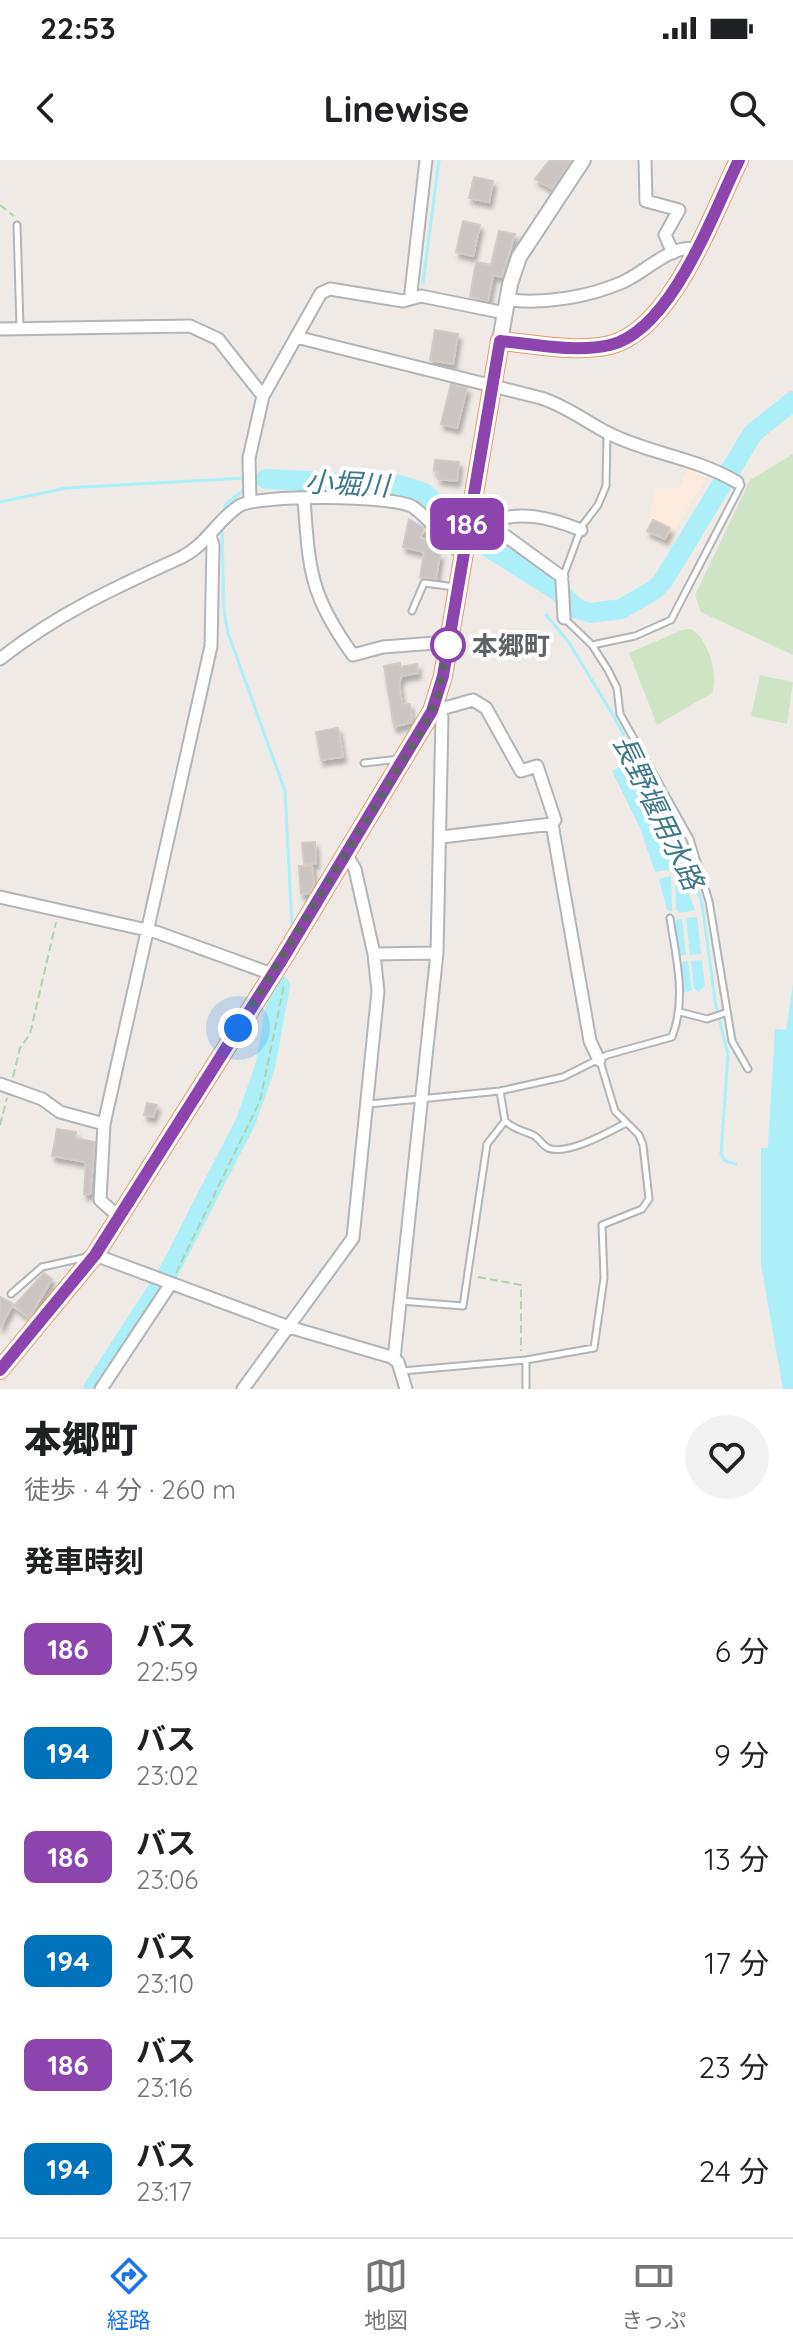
<!DOCTYPE html>
<html lang="ja">
<meta charset="utf-8">
<style>
body{margin:0;font-family:Quicksand,"Noto Sans JP",sans-serif;background:#f2f2f2;color:#202124;height:100vh;display:flex;flex-direction:column;font-size:30px;white-space:nowrap}
*{box-sizing:border-box;margin:0}
p{font-size:26px;color:#757577}
.icon{flex:none;width:44px;height:44px;fill:none;stroke:currentColor;stroke-width:2;stroke-linecap:round;stroke-linejoin:round}
.map{position:relative;height:1229px;overflow:hidden}
.drawer{display:flex;flex-direction:column;background:#fff;flex:1}
.drawer>*{flex:none}
.badge{padding:0 16px;border-radius:12px;font-size:28px;line-height:52px}
.you{position:absolute;width:40px;height:40px;margin:-20px;border:6px solid #fff;border-radius:50%;background:#1a73e8;box-shadow:0 0 0 12px #1a73e833}
.map>.badge{position:absolute;translate:-50% -50%;box-shadow:0 0 0 4px #fff}
h2{padding:0 24px;font-size:30px;line-height:72px}
.round{display:grid;place-items:center;flex:none;width:84px;height:84px;border-radius:42px;background:#f2f2f2}
.head{display:flex;align-items:center;justify-content:space-between;height:136px;padding:0 24px}
h1{font-size:38px;font-weight:800;line-height:60px}
ul{padding:0;list-style:none}
li{display:flex;align-items:center;gap:24px;height:104px;padding:0 24px}
li div{flex:1}
li b{display:block;font-size:30px}
li em{font-style:normal}
li .badge{min-width:88px;font-weight:700;text-align:center}
.status{display:flex;justify-content:space-between;align-items:center;height:56px;padding:0 40px;background:#fff;direction:ltr}
.status svg{height:22px;fill:currentColor}
header{display:flex;justify-content:space-between;align-items:center;height:104px;padding:0 24px;background:#fff;font-size:36px;font-weight:800}
.dock{display:flex;justify-content:space-around;align-items:center;height:112px;border-top:2px solid #e0e0e0;background:#fff;font-size:22px;color:#757577}
.dock a{display:grid;justify-items:center;gap:4px}
.dock .current{color:#1a73e8}
.map>svg:first-child{display:block}
</style>
<div class="status"><b>22:53</b><svg viewBox="0 0 49 12"><path d="M0 12V9h3v3zM5 12V6h3v6zM10 12V3h3v9zM15 12V0h3v12zM26 1h20v11H26zM47 4h2v5h-2z"/></svg></div>
<header><svg class="icon" aria-label="back" viewBox="0 0 24 24"><path d="M15 5l-7 7 7 7"/></svg>Linewise<svg class="icon" aria-label="search" viewBox="0 0 24 24"><circle cx="10" cy="10" r="6"/><path d="M15 15l6 6"/></svg></header>
<div class="map">
<svg width="793" height="1229" viewBox="0 0 793 1229">
<defs>
<filter id="shadow"><feDropShadow dx="3" dy="5.5" stdDeviation="2" flood-color="#0004"/></filter>
</defs>
<rect width="100%" height="100%" fill="#efeae6"/>
<path fill="#fbecdf" d="M690,303L709,314L668,381L647,371L655,328H679Z"/>
<path fill="#cfe4c5" d="M793,294V495L701,452L695,435L750,320Z
M691,469C708,478 719,515 712,533L657,565L629,493L682,470Z
M760,515L793,522L787,564L751,556Z"/>
<path fill="#adeff8" d="M627,602L661,660L681,708L655,712L640,668L612,611Z
M682,715L695,750L680,753L676,750L675,717Z
M671,716L672,751L667,750L659,719Z
M697,757L701,794L690,795L686,758Z
M682,759L686,795L679,796L675,760Z
M702,800L705,826L698,832L694,828L691,801Z
M688,801L692,831L683,832L680,802Z
M793,824V1229H783L761,1105V988H768L775,869L786,870Z"/>
<g fill="none" stroke-linecap="round" stroke-linejoin="round">
<path stroke="#adeff8" stroke-width="3" d="M423,123L439,0
M252,325L266,319
M0,342L66,328L246,318
M222,355L226,344L245,329
M222,366L224,452L228,473L285,631L292,766
M546,455L568,481L613,555L681,681L702,743L715,841L728,895L721,994L725,1001L736,1004"/>
<path stroke="#adeff8" stroke-width="20" d="M266,319L400,325L424,333L491,389L558,431L577,449L591,453L621,449L654,430L663,421L753,273L793,241
M93,1229L167,1115L246,961L265,907L280,826"/>
</g>
<path fill="#cac5c3" stroke="#d3cac5" stroke-width="2" filter="url(#shadow)" d="M550,0L571,1L552,29L535,19Z
M474,17L493,21L489,42L469,38Z
M463,61L480,65L473,96L456,92Z
M499,71L515,74L502,117L493,115L488,141L470,137L476,102L491,105Z
M435,170L458,174L453,204L430,200Z
M451,224L467,228L457,268L441,264Z
M435,300L459,302L457,321L438,319L439,312L434,311Z
M409,359L424,368L421,378L436,382L433,393L440,394L436,419L420,418L424,392L403,387Z
M653,360L670,368L665,379L647,371Z
M400,503V507L417,504L418,513L402,516L399,522L402,545L410,544L412,562L394,567L384,506Z
M338,568L343,597L321,600L316,572Z
M315,682L316,703L304,704L302,683Z
M299,706H312L314,726L309,734H301Z
M147,943L157,945L153,957L144,955Z
M57,969L76,972L75,978L95,982L90,1034H84L86,1002L52,996Z
M44,1113L52,1119L29,1158L14,1146Z
M0,1137L13,1144L0,1168Z"/>
<g fill="none" stroke-linecap="round" stroke-linejoin="round">
<g stroke="#b1b5b7" stroke-width="9">
<path id="service" d="M17,65L20,167
M563,417L582,366L598,345L606,326L607,274
M412,451L424,423L455,427
M564,458L592,485L608,510L617,528L620,554L690,679L709,741L732,881L748,909
M592,485L635,476L671,460L741,325L739,323
M364,603L400,599
M680,852L707,859L725,853
M369,944L500,931L563,917L607,895L672,877C687,838 676,798 670,758
M505,961C515,970 522,970 533,975C539,978 542,985 548,988C567,996 609,972 626,963
M11,1134L42,1107L87,1097
M401,1141L463,1146L487,984L505,961L500,931
M402,1211L526,1200L594,1188L604,1118L602,1065L642,1049L649,1039L643,985L639,975L615,951L600,901
M526,1229V1200"/>
</g>
<g stroke="#b1b5b7" stroke-width="15">
<path id="minor" d="M645,0L646,41L679,50L665,75L673,93
M414,137L411,132L426,0
M508,140C545,144 589,137 623,122C646,112 669,85 695,89
M0,169L190,166L218,179L263,236
M296,177L541,238C566,246 585,261 608,273C649,294 692,296 737,322
M304,339C309,410 310,436 353,495L383,487L448,482
M250,341L249,298L263,236L321,133L330,129L403,141L421,136L505,153
M470,350L562,417
M486,362C522,351 546,356 581,370
M562,421L564,458
M0,499C57,454 114,428 180,398C206,386 216,361 239,346C257,334 394,335 413,347C431,359 443,380 461,393
M441,549L473,540L486,548L521,611L537,606L555,660L552,664
M441,677L552,664L590,881L599,900
M0,737L156,772L272,814
M374,794L437,793
M0,924L42,939L60,952L104,964
M119,1057L100,1040L104,964L211,486L213,385L210,376
M95,1095L289,1167L391,1197L398,1202L406,1229
M394,1199L437,793L442,557L438,539
M101,1229L170,1125
M243,1229L353,1078L378,831L374,794L355,709L346,694"/>
</g>
<g stroke="#b1b5b7" stroke-width="18">
<path id="tertiary" d="M500,181L510,124L519,97L583,0"/>
</g>
<g stroke="#e69a68" stroke-width="20">
<path id="primary" d="M0,1210L95,1095L285,795L432,551L443,516L500,181C535,184 576,193 610,185C672,170 713,53 739,0"/>
</g>
<path stroke="#acd5a9" stroke-width="2" stroke-dasharray="8 4" stroke-linecap="butt" d="M0,45L14,56
M13,917L20,888L30,874L56,762
M0,965L7,938
M176,1113L260,941L284,825
M478,1117L521,1125V1191"/>
<use href="#service" stroke="#fff" stroke-width="5"/>
<use href="#minor" stroke="#fff" stroke-width="11"/>
<use href="#tertiary" stroke="#fff" stroke-width="14"/>
<use href="#primary" stroke="#f8d6b2" stroke-width="16"/>
</g>
<g fill="none" stroke-linecap="round" stroke-linejoin="round">
<g stroke="#fff" stroke-width="18">
<path id="line" d="M0,1210L95,1095L285,795L432,551L443,516L500,181C535,184 576,193 610,185C672,170 713,53 739,0"/>
</g>
<use href="#line" stroke="#8e44ad" stroke-width="12"/>
<path stroke="#5e6365" stroke-width="8" stroke-dasharray="0 14.4" d="M238,868L424,567L438,536L448,482V485"/>
</g>
<circle fill="#fff" stroke="#8e44ad" stroke-width="4" cx="448" cy="485" r="16"/>
<g text-anchor="middle" dominant-baseline="central" stroke-width="8" stroke-linejoin="round" paint-order="stroke">
<g font-size="26" font-weight="bold" fill="#5e6365" stroke="#fff" text-anchor="start">
<text x="472" y="485">本郷町</text>
</g>
<g font-size="28" font-style="italic" fill="#3e7987" stroke="#fff">
<text transform="translate(347 323) rotate(3)">小堀川</text>
<text transform="translate(659 652) rotate(64)">長野堰用水路</text>
</g>
</g>
</svg>
<div class="you" style="left:238px;top:868px"></div>
<b class="badge" style="left:467px;top:364px;background:#8e44ad;color:#fff">186</b>
</div>
<section class="drawer">
<div class="head"><div><h1>本郷町</h1><p>徒歩 · 4 分 · 260 m</p></div><a class="round"><svg class="icon" aria-label="heart" viewBox="0 0 24 24"><path d="M12 20l-8-8c-3-5 5-10 8-4 3-6 11-1 8 4z"/></svg></a></div>
<h2>発車時刻</h2>
<ul>
<li><span class="badge" style="background:#8e44ad;color:#fff">186</span><div><b>バス</b><p>22:59</p></div><em>6 分</em></li>
<li><span class="badge" style="background:#0072bc;color:#fff">194</span><div><b>バス</b><p>23:02</p></div><em>9 分</em></li>
<li><span class="badge" style="background:#8e44ad;color:#fff">186</span><div><b>バス</b><p>23:06</p></div><em>13 分</em></li>
<li><span class="badge" style="background:#0072bc;color:#fff">194</span><div><b>バス</b><p>23:10</p></div><em>17 分</em></li>
<li><span class="badge" style="background:#8e44ad;color:#fff">186</span><div><b>バス</b><p>23:16</p></div><em>23 分</em></li>
<li><span class="badge" style="background:#0072bc;color:#fff">194</span><div><b>バス</b><p>23:17</p></div><em>24 分</em></li>
</ul>
</section>
<nav class="dock">
<a class="current"><svg class="icon" aria-label="directions" viewBox="0 0 24 24"><path d="M12 3l9 9-9 9-9-9zM9 14v-3h6M13 9l2 2-2 2"/></svg>経路</a>
<a><svg class="icon" aria-label="map" viewBox="0 0 24 24"><path d="M3 6l6-2 6 2 6-2v14l-6 2-6-2-6 2zM9 4v14M15 6v14"/></svg>地図</a>
<a><svg class="icon" aria-label="tickets" viewBox="0 0 24 24"><path d="M3 7h18v10H3zM15 7v10"/></svg>きっぷ</a>
</nav>
